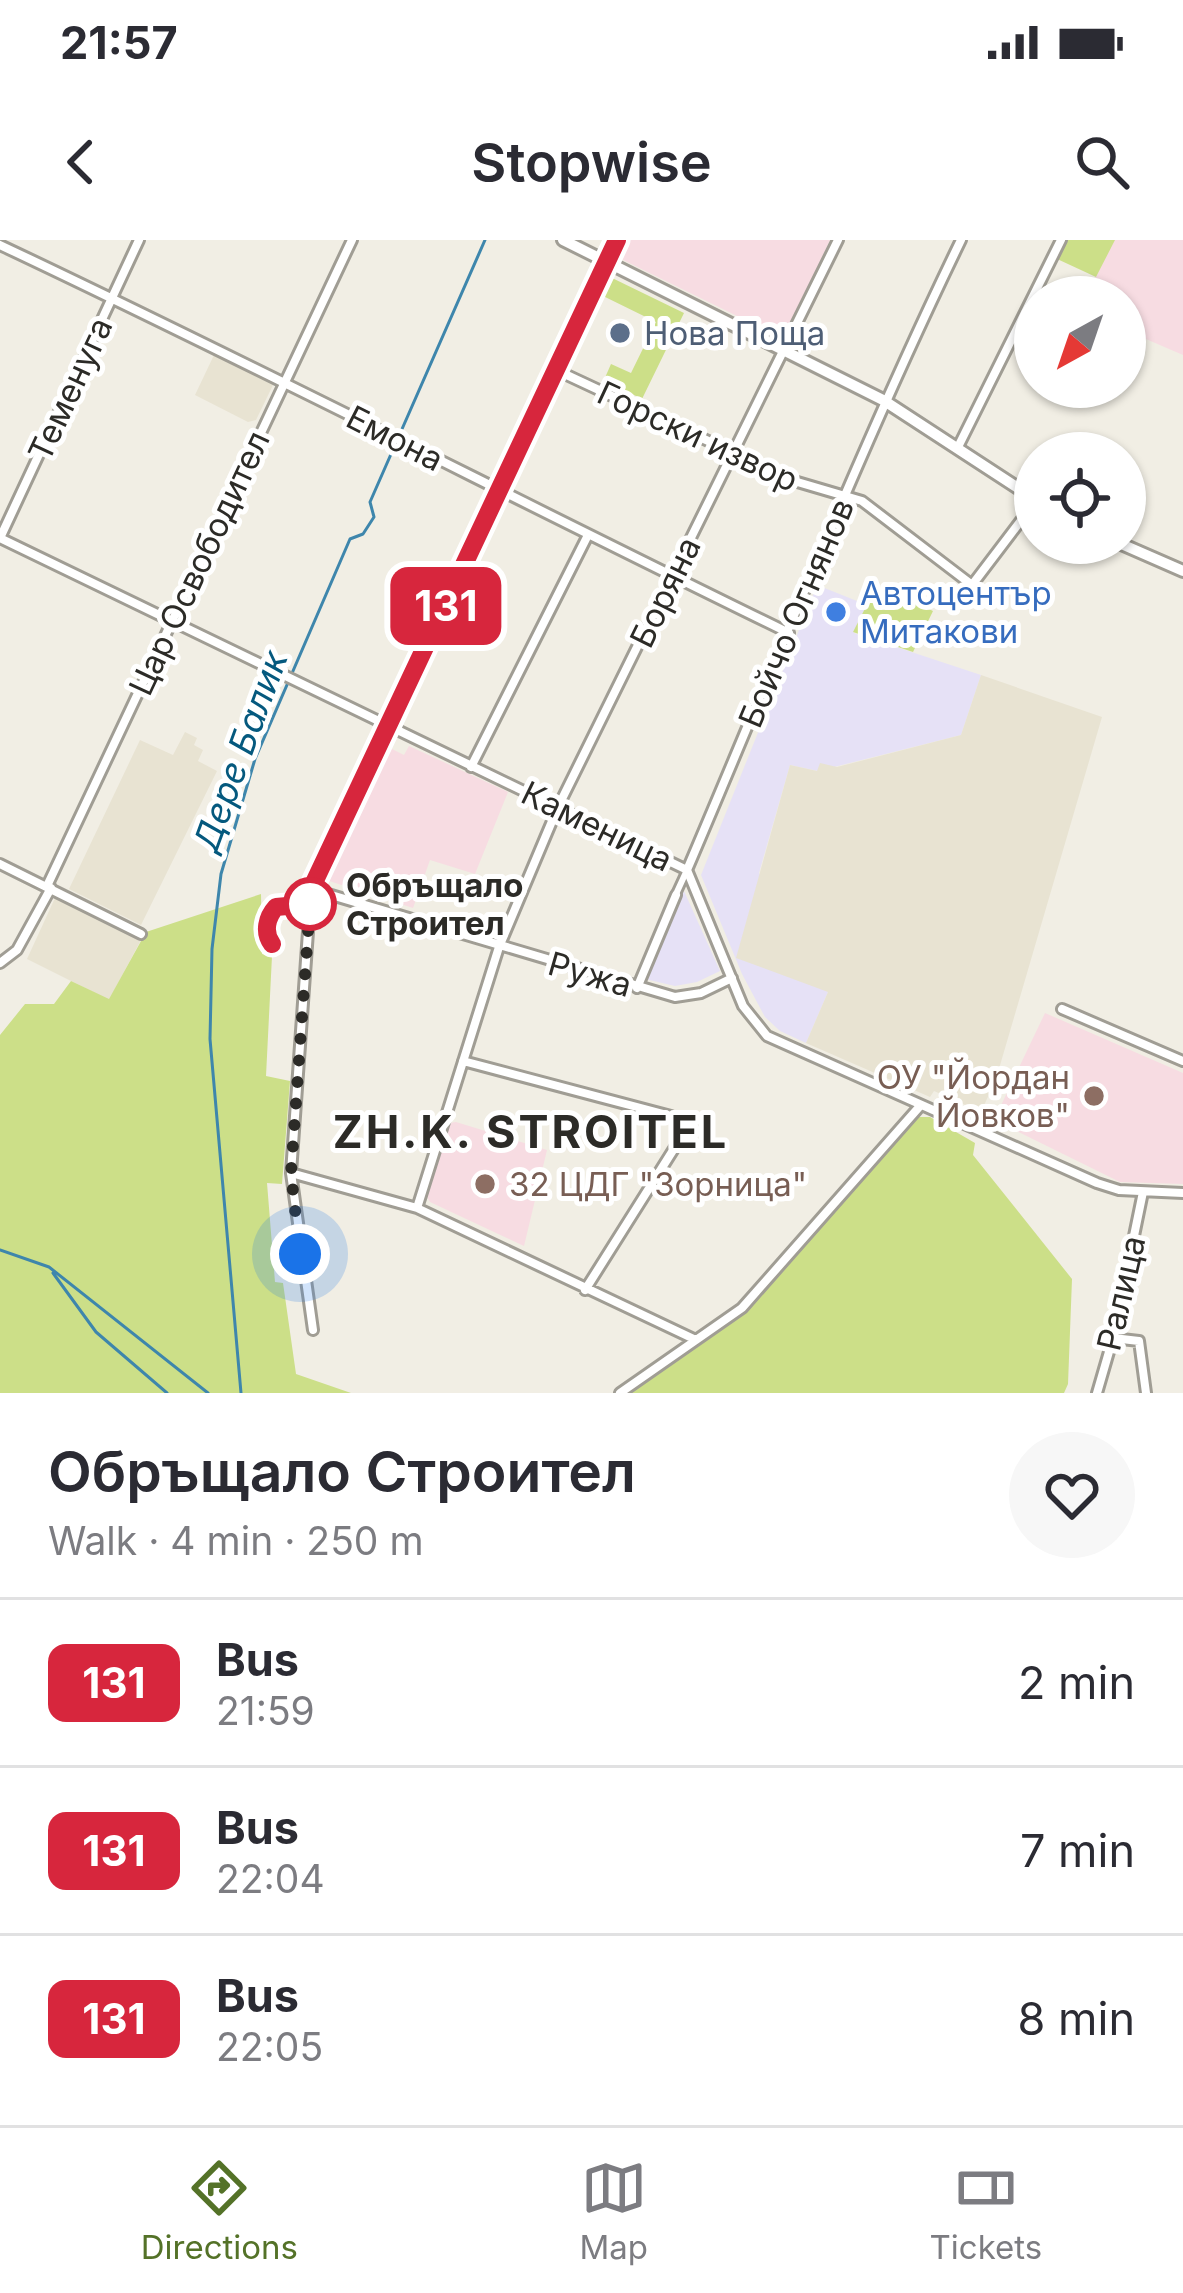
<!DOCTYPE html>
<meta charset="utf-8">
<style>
body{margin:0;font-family:Inter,sans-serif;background:#f7f7f7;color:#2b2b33;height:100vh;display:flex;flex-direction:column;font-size:45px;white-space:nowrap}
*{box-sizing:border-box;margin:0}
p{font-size:39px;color:#7c7c81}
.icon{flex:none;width:66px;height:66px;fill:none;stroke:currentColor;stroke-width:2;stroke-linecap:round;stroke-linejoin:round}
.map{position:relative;height:1153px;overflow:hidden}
.side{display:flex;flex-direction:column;background:#fff;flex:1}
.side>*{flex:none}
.badge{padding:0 24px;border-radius:18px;font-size:42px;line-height:78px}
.needle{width:78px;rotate:220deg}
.fabs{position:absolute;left:1014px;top:36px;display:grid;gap:24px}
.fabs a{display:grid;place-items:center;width:132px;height:132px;border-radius:50%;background:#fff;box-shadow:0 3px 9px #0004;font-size:60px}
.you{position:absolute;width:60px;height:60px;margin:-30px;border:9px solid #fff;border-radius:50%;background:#1a73e8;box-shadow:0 0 0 18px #1a73e833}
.map>.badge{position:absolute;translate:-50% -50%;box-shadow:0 0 0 6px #fff}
.round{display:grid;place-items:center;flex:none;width:126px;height:126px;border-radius:63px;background:#f7f7f7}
.headline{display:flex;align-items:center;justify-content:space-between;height:204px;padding:0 48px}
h1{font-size:57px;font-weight:600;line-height:90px}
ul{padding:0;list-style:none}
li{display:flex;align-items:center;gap:36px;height:168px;padding:0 48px;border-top:3px solid #e1e1e2}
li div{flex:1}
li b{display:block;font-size:45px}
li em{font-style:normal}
li .badge{min-width:132px;font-weight:700;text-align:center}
.status{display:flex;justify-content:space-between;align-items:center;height:84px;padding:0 60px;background:#fff;direction:ltr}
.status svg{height:33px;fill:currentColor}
header{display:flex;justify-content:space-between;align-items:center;height:156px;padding:0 48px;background:#fff;font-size:54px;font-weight:600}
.tab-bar{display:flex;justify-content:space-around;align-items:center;height:168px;border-top:3px solid #e1e1e2;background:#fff;font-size:33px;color:#7c7c81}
.tab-bar a{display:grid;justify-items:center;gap:6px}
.tab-bar .selected{color:#547228}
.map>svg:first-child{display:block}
</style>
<div class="status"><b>21:57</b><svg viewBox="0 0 49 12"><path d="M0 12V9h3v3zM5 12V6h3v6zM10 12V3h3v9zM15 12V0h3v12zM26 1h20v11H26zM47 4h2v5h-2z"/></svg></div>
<header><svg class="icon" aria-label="back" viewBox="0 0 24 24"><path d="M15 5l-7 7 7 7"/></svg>Stopwise<svg class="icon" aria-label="search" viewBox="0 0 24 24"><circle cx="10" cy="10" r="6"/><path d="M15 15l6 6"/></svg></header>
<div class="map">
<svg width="1183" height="1153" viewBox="0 0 1183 1153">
<rect width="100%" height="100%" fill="#f1eee4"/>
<path fill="#e6e1f6" d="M817,345L867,365L854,393L981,435L961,495L818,531L790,525L759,633L828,752L806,803L780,791L765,777L742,734L701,635Z
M684,651L720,731L697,742L675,746L645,739Z"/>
<path fill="#e8e3d2" d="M214,115L273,145L256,180L248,182L195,155Z
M981,435L1102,477L996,839L981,872L934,851L930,857L806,803L828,752L736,718L790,525L817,531L820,523L837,527L961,495Z
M185,492L197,498L194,505L203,510L198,521L217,531L141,685L69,649L140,500L173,515Z
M55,658L141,700L109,760L27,719Z"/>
<path fill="#f7dce2" d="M625,0H830L784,99L617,17Z
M1114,0H1183V115L1125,90V57H1086Z
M409,506L508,552L475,634L430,620L413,668L323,639L388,507L404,515Z
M1045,773L1183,833V944L1120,942L994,880Z
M456,882L547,910L524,1006L430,962L427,957L450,883Z"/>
<path fill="#ccdf88" d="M1063,0H1115L1096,37L1055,18Z
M608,36L684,73L642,159L604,140L611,124L631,133L656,82L599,54Z
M877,345L933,371L913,412L853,392Z
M261,654L262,714L272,716L266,836L290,841L282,944L267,943L275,1042L283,1043L296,1134L351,1153H0V795L25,764H54L71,741L109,759L146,692Z
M919,877H930L975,903L973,915L1072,1039L1068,1144L1064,1153H627L745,1071Z"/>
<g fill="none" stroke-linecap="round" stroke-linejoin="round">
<path stroke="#3e86ac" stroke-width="3" d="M0,1010L49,1027L208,1153
M53,1033L96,1092L167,1153
M241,1153L210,799L212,709L221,634L255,519L350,299L363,294L374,277L370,262L485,0"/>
<g stroke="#a09d94" stroke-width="12">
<path id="pedestrian" d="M676,654L687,630"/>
</g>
<g stroke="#a09d94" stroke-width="14">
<path id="minor" d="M139,0L0,298L687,630L743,766L767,796L1097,943L1119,950L1183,953
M0,5C265,130 526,265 789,393
M556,130L794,241L862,261L972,345L1035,262
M958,207L1061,0
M471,527L588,295
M0,624L141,694
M687,630C777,419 861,206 961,0
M47,646L352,0
M0,723L17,710L51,648
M637,748L676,655
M1062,769L1183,821
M463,821L671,876L683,889L682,896L585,1050
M291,933L417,968L696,1100
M417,968L499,707L558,567L838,0
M313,1090L291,933L311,649L675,757L701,753L732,738
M1113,1098L1139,1101L1146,1153
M620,1153L742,1068L920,866
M1097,1153L1113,1098L1143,952"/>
</g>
<g stroke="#a09d94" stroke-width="16">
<path id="tertiary" d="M563,0L883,160L1035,259
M1119,303L1183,331
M311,649L617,0"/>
</g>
<use href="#pedestrian" stroke="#fff" stroke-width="6"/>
<use href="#minor" stroke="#fff" stroke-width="8"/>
<use href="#tertiary" stroke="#fff" stroke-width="10"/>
</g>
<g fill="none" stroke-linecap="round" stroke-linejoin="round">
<g stroke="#fff" stroke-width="27">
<path id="line" d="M272,704C263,692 267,677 276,667L310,664L311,649L617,0"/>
</g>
<use href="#line" stroke="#d7263d" stroke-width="18"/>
<path stroke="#2c2b27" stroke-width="12" stroke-dasharray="0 21.6" d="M300,1014L291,933L310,664"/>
</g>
<circle fill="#5c6f8a" stroke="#fff" stroke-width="4.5" cx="620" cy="93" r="12"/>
<circle fill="#3f7fe0" stroke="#fff" stroke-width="4.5" cx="836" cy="372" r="12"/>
<circle fill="#fff" stroke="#d7263d" stroke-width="6" cx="310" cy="664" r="24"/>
<g fill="#8d6e63" stroke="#fff" stroke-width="4.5">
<circle cx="1094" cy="856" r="12"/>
<circle cx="485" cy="944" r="12"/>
</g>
<g text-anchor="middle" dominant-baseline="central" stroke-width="10" stroke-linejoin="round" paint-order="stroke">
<g font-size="33" fill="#4e5e75" stroke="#fff" text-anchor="start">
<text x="644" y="93">Нова Поща</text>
</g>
<g font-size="33" fill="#2c2b27" stroke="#fff">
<text transform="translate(70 149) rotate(-65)">Теменуга</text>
<text transform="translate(698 196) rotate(25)">Горски извор</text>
<text transform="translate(395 198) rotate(27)">Емона</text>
<text transform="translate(199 323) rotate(-65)">Цар Освободител</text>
<text transform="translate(665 352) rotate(-64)">Боряна</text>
<text transform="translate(796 373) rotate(-67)">Бойчо Огнянов</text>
<text transform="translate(597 586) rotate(26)">Каменица</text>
<text transform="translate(590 734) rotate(16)">Ружа</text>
<text transform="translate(1121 1053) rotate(-77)">Ралица</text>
</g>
<g font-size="33" fill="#366cbe" stroke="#fff" text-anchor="start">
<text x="860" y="353">Автоцентър<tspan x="860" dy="38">Митакови</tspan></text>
</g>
<g font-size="33" font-weight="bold" fill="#2c2b27" stroke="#fff" text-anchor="start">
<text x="346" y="645">Обръщало<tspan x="346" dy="38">Строител</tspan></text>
</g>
<g font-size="33" fill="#785e54" stroke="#fff" text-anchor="end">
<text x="1070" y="837">ОУ "Йордан<tspan x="1070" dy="38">Йовков"</tspan></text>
<text x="509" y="944" text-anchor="start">32 ЦДГ "Зорница"</text>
</g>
<g font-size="36" font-style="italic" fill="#05597e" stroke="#fff">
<text transform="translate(240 511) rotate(-70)">Дере Балик</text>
</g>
<g font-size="45" font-weight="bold" letter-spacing="3" fill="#2c2b27" stroke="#fff">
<text x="531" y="891">ZH.K. STROITEL</text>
</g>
</g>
</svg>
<div class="fabs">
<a><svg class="needle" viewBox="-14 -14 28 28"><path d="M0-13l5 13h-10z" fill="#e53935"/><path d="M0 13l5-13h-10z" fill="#7c7c81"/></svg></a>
<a><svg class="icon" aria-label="locate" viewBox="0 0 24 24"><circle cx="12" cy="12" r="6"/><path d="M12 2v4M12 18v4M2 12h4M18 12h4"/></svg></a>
</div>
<div class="you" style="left:300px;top:1014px"></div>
<b class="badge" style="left:446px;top:366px;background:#d7263d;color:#fff">131</b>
</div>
<section class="side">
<div class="headline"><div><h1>Обръщало Строител</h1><p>Walk · 4 min · 250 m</p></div><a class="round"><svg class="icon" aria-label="heart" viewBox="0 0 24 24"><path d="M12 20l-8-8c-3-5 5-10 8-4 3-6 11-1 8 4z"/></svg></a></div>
<ul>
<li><span class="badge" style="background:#d7263d;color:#fff">131</span><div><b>Bus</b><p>21:59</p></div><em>2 min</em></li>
<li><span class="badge" style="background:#d7263d;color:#fff">131</span><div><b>Bus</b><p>22:04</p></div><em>7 min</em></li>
<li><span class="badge" style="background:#d7263d;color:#fff">131</span><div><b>Bus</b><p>22:05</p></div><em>8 min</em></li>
</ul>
</section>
<nav class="tab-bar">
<a class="selected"><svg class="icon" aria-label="directions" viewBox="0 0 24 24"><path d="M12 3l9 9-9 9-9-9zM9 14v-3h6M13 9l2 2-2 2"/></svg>Directions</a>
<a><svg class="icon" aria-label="map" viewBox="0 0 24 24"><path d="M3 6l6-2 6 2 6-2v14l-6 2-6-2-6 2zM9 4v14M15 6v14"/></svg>Map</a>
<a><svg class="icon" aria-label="tickets" viewBox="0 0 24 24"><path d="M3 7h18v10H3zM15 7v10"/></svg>Tickets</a>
</nav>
